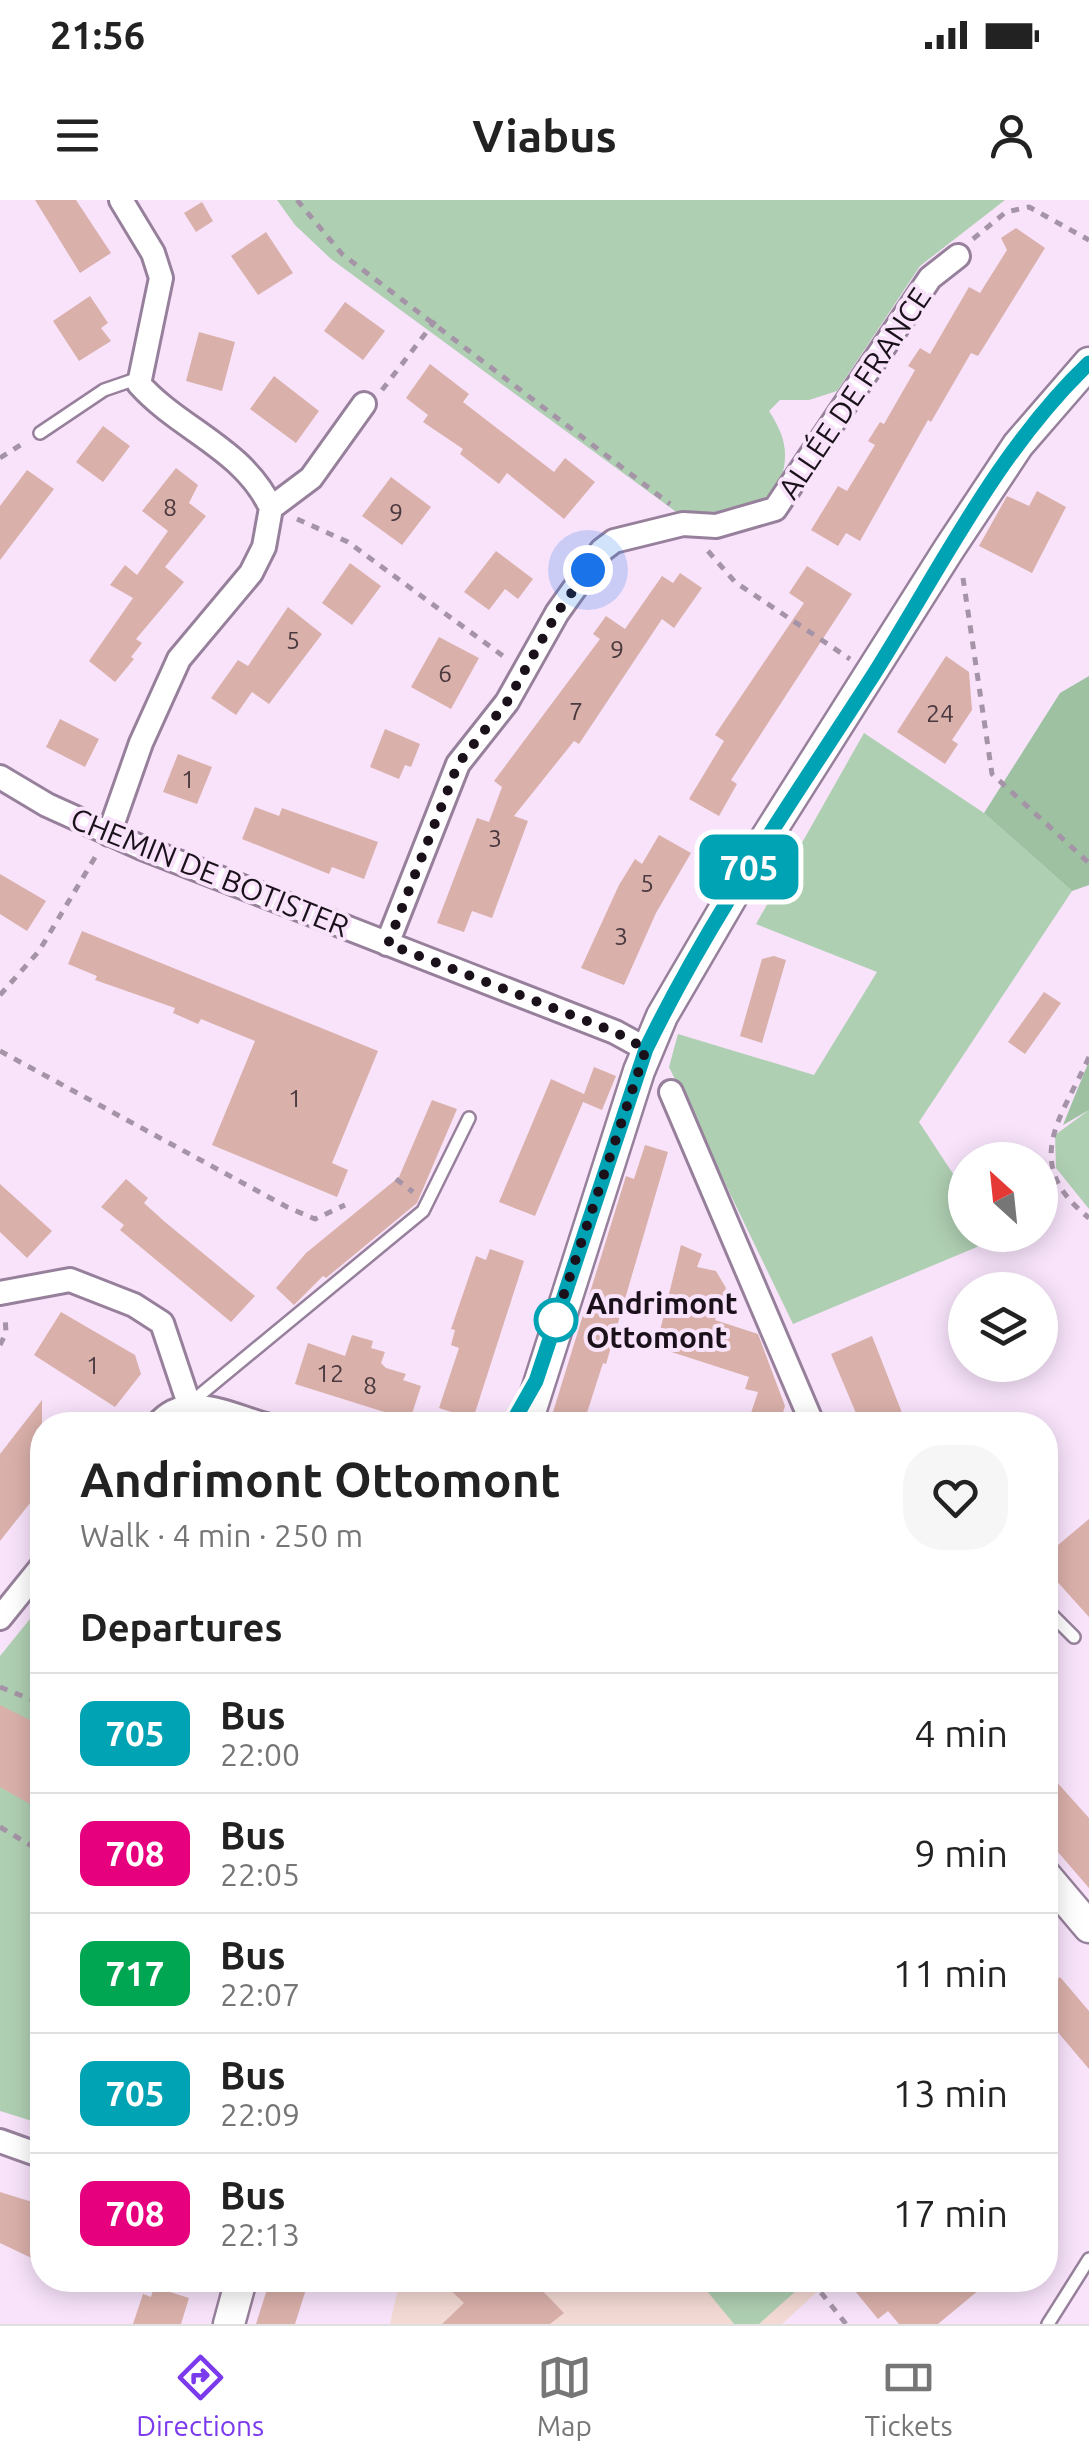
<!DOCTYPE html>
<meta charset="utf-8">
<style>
body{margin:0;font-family:Ubuntu,sans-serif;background:#f6f6f6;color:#222;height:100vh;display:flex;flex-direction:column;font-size:38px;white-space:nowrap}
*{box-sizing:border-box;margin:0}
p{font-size:32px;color:#767676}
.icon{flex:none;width:55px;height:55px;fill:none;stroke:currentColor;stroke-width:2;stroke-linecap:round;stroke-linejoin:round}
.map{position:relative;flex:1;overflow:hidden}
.details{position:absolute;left:30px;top:1212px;width:1028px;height:880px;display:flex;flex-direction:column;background:#fff;border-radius:40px;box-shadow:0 5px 25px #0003}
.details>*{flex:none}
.badge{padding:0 20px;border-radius:15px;font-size:35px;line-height:65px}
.needle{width:65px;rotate:333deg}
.controls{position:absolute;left:948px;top:942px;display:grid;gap:20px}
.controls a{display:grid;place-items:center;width:110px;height:110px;border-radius:50%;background:#fff;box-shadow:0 5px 25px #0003;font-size:50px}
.you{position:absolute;width:50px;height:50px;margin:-25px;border:8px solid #fff;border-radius:50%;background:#1a73e8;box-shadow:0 0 0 15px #1a73e833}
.map>.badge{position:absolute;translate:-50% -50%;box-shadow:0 0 0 5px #fff}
h2{padding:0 50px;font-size:38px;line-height:90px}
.round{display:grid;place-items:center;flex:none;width:105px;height:105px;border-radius:40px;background:#f6f6f6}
.head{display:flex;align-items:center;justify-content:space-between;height:170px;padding:0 50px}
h1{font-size:48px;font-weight:600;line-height:75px}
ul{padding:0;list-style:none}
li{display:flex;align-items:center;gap:30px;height:120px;padding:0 50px;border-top:2px solid #e0e0e0}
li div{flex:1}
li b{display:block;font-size:38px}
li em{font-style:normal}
li .badge{min-width:110px;font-weight:700;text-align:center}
.status{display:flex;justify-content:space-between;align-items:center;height:70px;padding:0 50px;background:#fff;direction:ltr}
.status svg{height:28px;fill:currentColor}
header{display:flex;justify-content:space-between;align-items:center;height:130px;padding:0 50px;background:#fff;font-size:45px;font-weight:600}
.tabs{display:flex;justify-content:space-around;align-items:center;height:140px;border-top:2px solid #e0e0e0;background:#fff;font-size:28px;color:#767676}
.tabs a{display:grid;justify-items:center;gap:5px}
.tabs .current{color:#7c3aed}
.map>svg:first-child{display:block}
</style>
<div class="status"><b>21:56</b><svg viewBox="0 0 49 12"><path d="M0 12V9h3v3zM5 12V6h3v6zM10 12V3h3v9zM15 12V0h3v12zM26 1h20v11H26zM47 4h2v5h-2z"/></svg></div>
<header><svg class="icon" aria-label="menu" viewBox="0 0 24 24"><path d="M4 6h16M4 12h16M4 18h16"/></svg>Viabus<svg class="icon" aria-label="person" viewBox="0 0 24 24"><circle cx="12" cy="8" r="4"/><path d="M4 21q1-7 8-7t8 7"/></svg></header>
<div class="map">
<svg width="1089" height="2124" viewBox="0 0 1089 2124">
<rect width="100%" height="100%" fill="#f8e3fb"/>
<path fill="#f4dad4" d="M400,2080H830L782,2124H390Z"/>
<path fill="#afcfb2" d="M277,0H1005L920,66L837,191L809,200H780L769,211C788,241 789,256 778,290L743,310L679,314L331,59L295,25Z
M864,533L984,613L1072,691L919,922L965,992V1035L996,1039L793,1124L669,867L678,834L814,875L877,772L756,724Z
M1089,910V1009L1056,968L1055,935Z
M42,1404V1924L0,1911V1456Z
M698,2080H824L825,2082L815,2089L807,2081L759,2124H734Z"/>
<path fill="#9dc1a1" d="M1089,476V685L1072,691L984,613L1060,493Z
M1089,861V910L1063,925Z"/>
<path fill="#dab0aa" d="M35,0H76L111,53L80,73Z
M202,2L213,21L196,32L184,13Z
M1016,28L1045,48L978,156L971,153L931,222L928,220L860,341L846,333L838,346L811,330L838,286L847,291L875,245L868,241L880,222L884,224L915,170L908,166L920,148L930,154L969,87L980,93L1007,50L1001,38Z
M266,32L293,73L258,95L231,56Z
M90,96L108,123L101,128L111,141L79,161L53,121Z
M345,102L385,131L363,160L324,131Z
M199,132L235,142L222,191L186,181Z
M430,164L469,194L463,202L554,272L565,258L595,282L564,319L507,273L499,284L460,254L463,249L423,222L428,215L406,198Z
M274,176L319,211L296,243L250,209Z
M103,226L130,246L103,282L76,262Z
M176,268L198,285L189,303L206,316L165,367L184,382L136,439L142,443L131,457L134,459L115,482L89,461L133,398L110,385L125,365L137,375L168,331L142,311Z
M27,270L54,289L0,360V306Z
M391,277L431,307L402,345L362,316Z
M1037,291L1066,307L1032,373L979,346L1007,296L1029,306Z
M496,351L533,379L518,399L505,389L489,410L464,392Z
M350,363L381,386L352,425L322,403Z
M807,366L852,394L731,580L737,584L719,616L689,599L724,541L715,535L804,403L789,393Z
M680,373L702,388L674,428L662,419L579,544L574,541L514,616L528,621L492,718L472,711L464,732L437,723L477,618L489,622L502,587L494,581L600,439L593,434L606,416L625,429L662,376L673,383Z
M288,407L322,434L269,504L252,492L236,515L211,498L238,460L248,466Z
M439,437L479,458L451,509L411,487Z
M946,456L969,472L972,510L952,540L958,544L945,564L897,532Z
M60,519L99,539L85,567L46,547Z
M385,529L420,544L411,567L405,565L399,579L370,567Z
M178,554L212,567L197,604L163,592Z
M255,607L279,616L282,608L378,642L364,679L332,667L329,674L242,639Z
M659,635L691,653L656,713L624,785L581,768L619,685L635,659L642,664Z
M0,674L46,701L27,731L0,714Z
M82,731L378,851L332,963L348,970L337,997L212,945L255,841L201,819L198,824L173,813L175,808L95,780L97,776L68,764Z
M774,756L786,760L762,843L740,836L762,759Z
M1044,792L1061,803L1025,854L1008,842Z
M594,867L616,876L602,910L583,902L535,1016L499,1002L551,879L584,894Z
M432,900L457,909L417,1003L326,1078L323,1076L294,1105L276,1088L306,1053L399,977Z
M645,945L668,952L606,1164L603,1163L583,1225H549L626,976L634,979Z
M126,979L148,998L144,1003L165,1022L255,1096L231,1122L120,1030L124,1025L101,1007Z
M0,984L52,1031L27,1058L0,1032Z
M681,1045L702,1054L697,1067L716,1071L726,1088L715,1120L758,1134L785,1206L779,1225H747L758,1192L745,1189L749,1177L656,1147Z
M490,1049L524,1061L473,1219L439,1208L459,1148L451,1145L455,1130L451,1129L476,1056L486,1060Z
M61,1112L135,1155L141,1174L115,1207L34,1155Z
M352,1135L373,1141L371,1148L385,1152L381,1163L386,1168L406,1174L403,1180L421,1186L410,1220L295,1184L308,1143L345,1156Z
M872,1136L904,1218L900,1220L902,1225H861L831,1154Z
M42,1200V1288L0,1341V1254Z
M1089,1319V1417L1045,1368V1356Z
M0,1505L42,1526V1581L30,1604L0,1587Z
M1045,1569L1089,1618V1688L1045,1637Z
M1060,1777L1089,1811V1869L1045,1817V1790Z
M0,1992L42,2005V2063L0,2043Z
M270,2080H309L295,2124H256Z
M440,2080H532L564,2113L550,2124H442L464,2103Z
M846,2080H991L938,2124H899L888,2111L878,2119Z
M154,2087L189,2098L181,2124H133L143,2094L151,2097Z"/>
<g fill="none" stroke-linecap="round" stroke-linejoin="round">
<g stroke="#97809b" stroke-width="16">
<path id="service" d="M40,233L104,190L139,178
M189,1204L423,1011L469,918
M1045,1408L1074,1437
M1048,2124L1089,2059"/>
</g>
<g stroke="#97809b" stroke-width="28">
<path id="minor" d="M271,308L311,278L364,204
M0,577L47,605L142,648L615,832L646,849
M109,634L141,543L179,459L251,373L264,347L271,308C244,249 180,230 139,184L161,78L153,53L121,0
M387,744L458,564L507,502L557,413L602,350L614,341L683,324L716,326L775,309L930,78L958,56
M671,892L813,1225
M0,1093L70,1080L134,1105L162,1123L189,1204
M157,1225C185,1190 229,1215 266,1225
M0,1418L42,1366
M0,1941L42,1956"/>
</g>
<g stroke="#97809b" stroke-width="35">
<path id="tertiary" d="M526,1225L639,871L662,816L763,643L949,349L1018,245L1089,163
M1045,1675L1089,1727
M229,2124L241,2080"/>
</g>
<path stroke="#a594a7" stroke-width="5" stroke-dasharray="8 8" stroke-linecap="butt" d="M297,0L342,54L670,304
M973,39L1006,12L1029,7L1089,40
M382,190L435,121
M0,258L27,241
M297,319L348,342L507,459
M708,351L735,382L850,459
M963,378L992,574L1089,663
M0,795L39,751L97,654
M0,851L287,1007L315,1019L345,1005
M1089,857C1061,919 1020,963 1089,1018
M396,979L413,992
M0,1145L6,1133L5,1116
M0,1487L42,1504
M0,1627L42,1652
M811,2080L846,2124"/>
<use href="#service" stroke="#fff" stroke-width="11"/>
<use href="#minor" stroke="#fff" stroke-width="22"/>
<use href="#tertiary" stroke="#fff" stroke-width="30"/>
</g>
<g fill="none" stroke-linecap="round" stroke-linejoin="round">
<g stroke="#fff" stroke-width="22">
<path id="line" d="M511,1225L536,1181L646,849C710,717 795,597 874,474C941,368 997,251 1089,163"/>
</g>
<use href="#line" stroke="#00a3b4" stroke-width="15"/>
<path stroke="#1a111b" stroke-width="10" stroke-dasharray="0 18" d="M556,1120L554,1124L646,849L615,832L388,744L458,564L507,502L557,413L588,370"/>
</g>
<circle fill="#fff" stroke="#00a3b4" stroke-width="5" cx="556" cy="1120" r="20"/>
<g text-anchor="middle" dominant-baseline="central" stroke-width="8" stroke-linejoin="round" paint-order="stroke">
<g font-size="25" fill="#4a393f">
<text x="170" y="307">8</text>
<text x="396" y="312">9</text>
<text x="293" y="440">5</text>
<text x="617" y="449">9</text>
<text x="445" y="473">6</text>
<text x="576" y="511">7</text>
<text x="940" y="513">24</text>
<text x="188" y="579">1</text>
<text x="495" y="638">3</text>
<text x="647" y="683">5</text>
<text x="621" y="736">3</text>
<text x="295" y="898">1</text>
<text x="93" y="1165">1</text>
<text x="330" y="1173">12</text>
<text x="370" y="1185">8</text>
</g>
<g font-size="30" fill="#1a111b" stroke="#f8e3fb">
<text transform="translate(854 193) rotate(-56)">ALLÉE DE FRANCE</text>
<text transform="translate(210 672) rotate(22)">CHEMIN DE BOTISTER</text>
</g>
<g font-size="30" font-weight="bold" fill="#1a111b" stroke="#f8e3fb" text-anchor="start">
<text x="586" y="1103">Andrimont<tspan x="586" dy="34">Ottomont</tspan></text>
</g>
</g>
</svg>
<div class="controls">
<a><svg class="needle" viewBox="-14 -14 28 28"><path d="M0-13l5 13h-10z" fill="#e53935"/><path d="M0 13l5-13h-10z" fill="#767676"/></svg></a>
<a><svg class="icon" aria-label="layers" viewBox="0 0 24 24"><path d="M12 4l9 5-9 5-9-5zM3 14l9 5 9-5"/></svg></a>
</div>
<div class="you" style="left:588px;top:370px"></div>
<b class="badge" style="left:749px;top:667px;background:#00a3b4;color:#fff">705</b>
<section class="details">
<div class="head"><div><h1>Andrimont Ottomont</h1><p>Walk · 4 min · 250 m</p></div><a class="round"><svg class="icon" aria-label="heart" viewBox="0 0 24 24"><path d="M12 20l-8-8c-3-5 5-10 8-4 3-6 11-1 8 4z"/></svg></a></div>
<h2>Departures</h2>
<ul>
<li><span class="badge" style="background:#00a3b4;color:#fff">705</span><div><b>Bus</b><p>22:00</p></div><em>4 min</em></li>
<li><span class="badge" style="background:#e6007e;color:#fff">708</span><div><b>Bus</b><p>22:05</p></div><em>9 min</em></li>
<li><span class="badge" style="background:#00a651;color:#fff">717</span><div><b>Bus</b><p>22:07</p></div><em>11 min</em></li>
<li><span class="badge" style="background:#00a3b4;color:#fff">705</span><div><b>Bus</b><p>22:09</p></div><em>13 min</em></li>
<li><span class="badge" style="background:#e6007e;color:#fff">708</span><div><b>Bus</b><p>22:13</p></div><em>17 min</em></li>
</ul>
</section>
</div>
<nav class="tabs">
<a class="current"><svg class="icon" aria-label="directions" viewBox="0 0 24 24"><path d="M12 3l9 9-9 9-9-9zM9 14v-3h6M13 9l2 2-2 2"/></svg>Directions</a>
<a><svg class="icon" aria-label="map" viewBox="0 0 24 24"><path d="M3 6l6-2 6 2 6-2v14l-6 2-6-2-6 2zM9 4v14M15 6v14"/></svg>Map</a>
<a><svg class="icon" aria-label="tickets" viewBox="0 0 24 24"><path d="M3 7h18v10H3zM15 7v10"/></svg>Tickets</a>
</nav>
